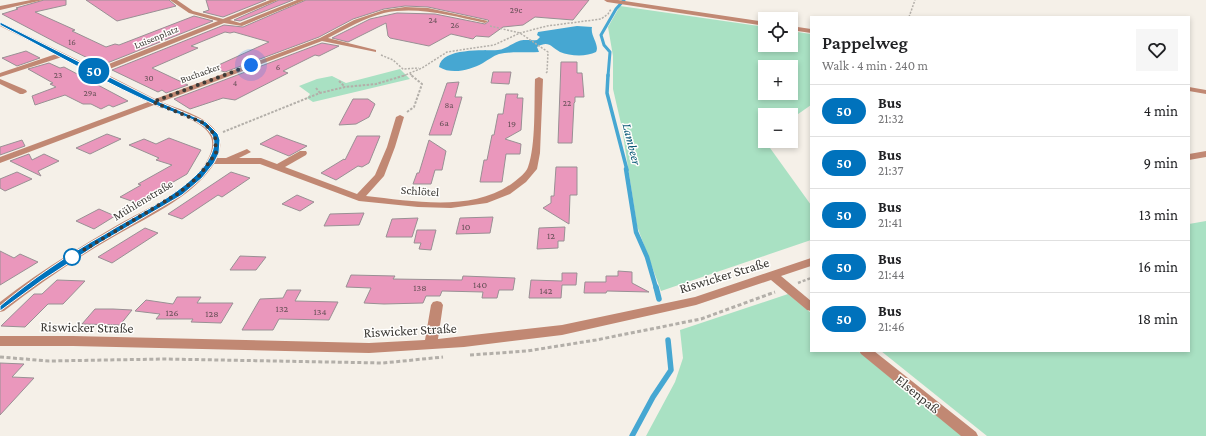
<!DOCTYPE html>
<meta charset="utf-8">
<style>
body{margin:0;font-family:"Crimson Pro",serif;background:#f6f6f6;color:#202124;height:100vh;display:flex;flex-direction:column;font-size:15px;white-space:nowrap}
*{box-sizing:border-box;margin:0}
p{font-size:13px;color:#757577}
.icon{flex:none;width:22px;height:22px;fill:none;stroke:currentColor;stroke-width:2;stroke-linecap:round;stroke-linejoin:round}
.map{position:relative;flex:1;overflow:hidden}
.side{position:absolute;left:810px;top:16px;width:380px;height:336px;display:flex;flex-direction:column;background:#fff;border-radius:0px;box-shadow:0 2px 6px #0003}
.side>*{flex:none}
.badge{padding:0 8px;border-radius:13px;font-size:14px;line-height:26px}
.tools{position:absolute;left:758px;top:12px;display:grid;gap:8px}
.tools a{display:grid;place-items:center;width:40px;height:40px;border-radius:0px;background:#fff;box-shadow:0 2px 6px #0003;font-size:20px}
.you{position:absolute;width:20px;height:20px;margin:-10px;border:3px solid #fff;border-radius:50%;background:#1a73e8;box-shadow:0 0 0 6px #1a73e833}
.map>.badge{position:absolute;translate:-50% -50%;box-shadow:0 0 0 2px #fff}
.round{display:grid;place-items:center;flex:none;width:42px;height:42px;border-radius:0px;background:#f6f6f6}
.head{display:flex;align-items:center;justify-content:space-between;height:68px;padding:0 12px}
h1{font-size:19px;font-weight:600;line-height:30px}
ul{padding:0;list-style:none}
li{display:flex;align-items:center;gap:12px;height:52px;padding:0 12px;border-top:1px solid #e0e0e0}
li div{flex:1}
li b{display:block;font-size:15px}
li em{font-style:normal}
li .badge{min-width:44px;font-weight:700;text-align:center}
.map>svg:first-child{display:block}
</style>
<div class="map">
<svg width="1206" height="436" viewBox="0 0 1206 436">
<rect width="100%" height="100%" fill="#f5f0e8"/>
<path fill="#a9e1c3" fill-rule="evenodd" d="M620,6L765,27V45H791V31L811,34V105L791,119V115H765V141L811,205V240L661,291L637,226L622,128L613,89V56L608,27ZM765,67H791V93H765Z
M400,69L410,79L313,102L307,98L310,94L299,86L317,79L332,76L346,83Z
M1206,221V436H987L881,351H1189V224Z
M788,294L811,313V351H858L962,436H646L675,382L683,358L680,330Z"/>
<path fill="#46a7d2" d="M577,26L592,27C590,36 600,45 596,52C586,57 570,56 560,52C551,47 549,40 537,47L539,52C526,53 512,51 499,54C493,56 488,60 483,63C470,70 452,75 439,67C442,47 484,51 498,50C506,49 511,44 519,41C524,39 531,41 537,40L540,37L537,35L538,32Z"/>
<g fill="none" stroke-linecap="round" stroke-linejoin="round">
<path stroke="#46a7d2" stroke-width="3" d="M608,76L610,52L604,45L601,35L616,9L624,0"/>
<path stroke="#46a7d2" stroke-width="3.5" d="M608,75L607,93L627,170"/>
<path stroke="#46a7d2" stroke-width="4.5" d="M626,169L636,232L647,257L656,288"/>
<path stroke="#46a7d2" stroke-width="5.5" d="M656,287L659,299
M632,436L653,397L671,370L668,340"/>
</g>
<path fill="#ea97bc" stroke="#999094" d="M44,0H66V5L35,12L75,30L72,31L106,47L115,44L119,45L194,16L213,21L102,65L57,43L2,14L18,9L16,8Z
M86,0H169L176,6L117,21Z
M206,0H266L223,17L203,12L209,10Z
M279,0H293L240,21L234,20Z
M306,0H589L573,20L535,17L523,25L503,27L489,37L476,36L473,39L451,34L429,46L390,38L388,36L386,23L348,42L332,38L370,19L397,13L435,14L485,24L489,21L488,20L428,7L405,6L384,9L353,19L319,37L225,72L212,68L269,42L234,32L230,33L225,32L191,46L198,48L152,68L188,85L166,93L162,90L158,92L112,70L224,25L243,27Z
M322,43L339,46L319,56L315,55L283,71L288,73L235,100L223,98L190,109L174,99Z
M26,51L40,58L17,66L2,58Z
M561,62H577V73H582L584,97H575V102L574,103L572,143H558Z
M49,63L60,68L64,67L128,101L113,107L109,105L101,109L91,104H83L65,95L35,105L32,96L56,87L50,84L53,83L28,69Z
M493,72H511L509,84L491,83Z
M459,82L455,97H462L451,135H429L447,83Z
M506,94H518L517,98H523L521,130L505,139L521,144L520,154H506L502,182H480L484,160H487L492,135H494L498,114H503Z
M353,99H368L375,104L369,117L356,124L339,125Z
M107,134L121,139L90,154L76,148Z
M277,135L293,141L307,146L289,156L260,144Z
M357,136H380L369,163L362,167L358,166L336,180L321,173L344,159L345,160Z
M169,138L201,150L187,174L137,203L120,197L141,185L138,184L172,165L156,160L159,158L129,145L144,139L156,144Z
M22,140L25,146L0,155V147Z
M429,140L446,151L442,170H435L431,184H413L417,173H419Z
M29,154L32,160L44,154L59,161L38,171L41,176L10,161Z
M556,167H577V195H570L569,224L543,208L551,203V196H554Z
M17,172L32,179L5,191L0,188V179Z
M231,172L250,178L222,197L218,195L182,219L168,214Z
M297,195L314,202L300,211L282,204Z
M99,209L115,216L94,229L76,221Z
M364,213L359,225L324,226L330,214Z
M493,217L490,233L456,234L460,218Z
M418,218L412,237H386L392,219Z
M565,227L564,241H558V248L537,249L539,228Z
M145,228L158,233L112,263L98,257Z
M417,230H436L431,250L419,249L421,243H414Z
M0,251L14,258L20,254L38,262L0,285Z
M240,256L266,257L256,270H230Z
M618,271L632,272V283L649,292L607,291L606,293H584L585,282H606V276H618Z
M562,273H577L576,285H562L561,298H529L531,280L562,281Z
M351,275L395,276L393,279L462,280L463,276L515,278L513,290H499L497,298H482L483,292L442,291L440,296H426L423,303L384,304L364,303L371,288L346,287Z
M57,280L85,281L63,304H48L25,327L1,326L34,294H42Z
M287,290H301L295,301L338,302L329,320L279,319L273,330H242L260,299L283,298Z
M177,297H201L197,303H233L221,323L191,322L193,319H156L160,314L135,311L146,300L173,304Z
M95,309H113L132,310L120,325L82,324Z
M0,363L24,364L12,377L34,378L0,415Z"/>
<g fill="none" stroke-linecap="round" stroke-linejoin="round">
<path stroke="#b3afa9" stroke-width="1.5" stroke-dasharray="2 1.5" stroke-linecap="butt" d="M909,17L915,0
M490,26L520,33L548,52L547,72L545,74
M381,55L393,60L403,69L419,68
M410,74L413,76
M403,76L422,68L447,52L494,45L520,33L547,26L601,19L608,14L611,9"/>
<path stroke="#b3afa9" stroke-width="2" stroke-dasharray="2.5 1.5" stroke-linecap="butt" d="M339,81L345,87
M316,88L320,93
M407,112L414,107L422,84L411,75
M223,132L320,93L345,87L376,84L406,75"/>
<path stroke="#b3afa9" stroke-width="2.5" stroke-dasharray="3 2" stroke-linecap="butt" d="M798,283L811,278"/>
<path stroke="#b3afa9" stroke-width="3" stroke-dasharray="4 2.5" stroke-linecap="butt" d="M470,355L527,351L596,340L701,319L775,292
M0,357L49,361L165,359L383,363L443,357"/>
<path fill="#c18873" fill-rule="evenodd" d="M31,0H43L0,10V6Z
M170,0H177L193,11L223,19L270,0H278L230,20L240,23L297,0H305L242,26L224,23L102,72L155,99L320,38L354,20L384,10L405,7L428,8L488,21L485,23C452,16 418,6 384,13C364,18 346,29 328,38L376,50V52L322,41L161,102C186,112 233,123 217,158H226L247,149L251,152L239,158H261L277,164L300,151H306L307,153L306,155L285,167L357,194L375,175L387,147L396,117L400,115L404,117L395,147L384,176L366,196C414,201 473,213 514,182C519,178 526,173 528,167C536,145 534,103 535,79L539,77L543,79L540,153L537,169L526,182L510,194L487,203L451,208L418,207L359,201L260,164H214C190,200 144,218 108,240C72,261 37,285 4,311L0,312V302C36,274 75,250 114,227C142,211 173,198 196,175C205,166 216,150 211,137C204,120 170,112 154,105L0,163V157L148,102L62,57L0,77V73L56,54L0,26V22L96,69L218,21L189,13Z
M604,0H618L765,22V26L607,2Z
M791,26L811,29V33L791,30Z
M0,79L26,90L27,92L23,94H20L0,84Z
M1189,87L1206,90V94L1189,91Z
M1206,151V157L1189,160V154Z
M811,258V266L781,276L811,301V311L807,310L771,280L696,305L562,335L464,347L369,353L73,346H0V336H73L369,343L425,340L431,305L433,302L437,301L441,302L443,305L438,339L562,325L695,297Z
M859,351H874L976,432L978,436H961L861,354Z"/>
</g>
<path fill="#0072bc" stroke="#fff" d="M0,22L155,100L206,122L218,134L220,140L219,153L214,163L202,178L182,195L98,244L41,281L0,311V306C31,280 67,255 105,234C134,216 172,199 196,175C205,167 219,148 212,135C204,121 180,115 165,109C108,85 54,53 0,25Z"/>
<g fill="none" stroke-linecap="round" stroke-linejoin="round">
<path stroke="#3c3a36" stroke-width="4" stroke-dasharray="0 7.2" d="M72,257L179,193L199,176L216,153L215,135L204,123L153,102L251,65"/>
</g>
<circle fill="#fff" stroke="#0072bc" stroke-width="2" cx="72" cy="257" r="8"/>
<g text-anchor="middle" dominant-baseline="central" stroke-width="3" stroke-linejoin="round" paint-order="stroke">
<g font-size="9" fill="#685158">
<text x="516" y="10">29c</text>
<text x="433" y="20">24</text>
<text x="455" y="25">26</text>
<text x="72" y="42">16</text>
<text x="278" y="67">6</text>
<text x="58" y="75">23</text>
<text x="149" y="78">30</text>
<text x="235" y="83">4</text>
<text x="90" y="93">29a</text>
<text x="567" y="103">22</text>
<text x="449" y="105">8a</text>
</g>
<g font-size="10" fill="#3c3a36" stroke="#fffefc">
<text transform="translate(156 37) rotate(-22)">Luisenplatz</text>
<text transform="translate(200 73) rotate(-20)">Buchacker</text>
</g>
<g font-size="10" fill="#685158">
<text x="444" y="122">6a</text>
<text x="512" y="123">19</text>
<text x="466" y="226">10</text>
<text x="551" y="235">12</text>
<text x="480" y="284">140</text>
<text x="420" y="287">138</text>
<text x="546" y="290">142</text>
<text x="282" y="308">132</text>
<text x="320" y="311">134</text>
<text x="172" y="312">126</text>
<text x="212" y="313">128</text>
</g>
<g font-size="12" fill="#3c3a36" stroke="#fffefc">
<text transform="translate(420 191) rotate(4)">Schlötel</text>
<text transform="translate(143 200) rotate(-31)">Mühlenstraße</text>
</g>
<g font-size="13" font-style="italic" fill="#0d5b79" stroke="#fffefc">
<text transform="translate(632 144) rotate(76)">Lambeer</text>
</g>
<g font-size="14" fill="#3c3a36" stroke="#fffefc">
<text transform="translate(724 275) rotate(-17)">Riswicker Straße</text>
<text transform="translate(87 327) rotate(1)">Riswicker Straße</text>
<text transform="translate(410 330) rotate(-3)">Riswicker Straße</text>
<text transform="translate(918 394) rotate(39)">Elsenpaß</text>
</g>
</g>
</svg>
<div class="tools">
<a><svg class="icon" aria-label="locate" viewBox="0 0 24 24"><circle cx="12" cy="12" r="6"/><path d="M12 2v4M12 18v4M2 12h4M18 12h4"/></svg></a>
<a>+</a>
<a>−</a>
</div>
<div class="you" style="left:251px;top:65px"></div>
<b class="badge" style="left:94px;top:71px;background:#0072bc;color:#fff">50</b>
<section class="side">
<div class="head"><div><h1>Pappelweg</h1><p>Walk · 4 min · 240 m</p></div><a class="round"><svg class="icon" aria-label="heart" viewBox="0 0 24 24"><path d="M12 20l-8-8c-3-5 5-10 8-4 3-6 11-1 8 4z"/></svg></a></div>
<ul>
<li><span class="badge" style="background:#0072bc;color:#fff">50</span><div><b>Bus</b><p>21:32</p></div><em>4 min</em></li>
<li><span class="badge" style="background:#0072bc;color:#fff">50</span><div><b>Bus</b><p>21:37</p></div><em>9 min</em></li>
<li><span class="badge" style="background:#0072bc;color:#fff">50</span><div><b>Bus</b><p>21:41</p></div><em>13 min</em></li>
<li><span class="badge" style="background:#0072bc;color:#fff">50</span><div><b>Bus</b><p>21:44</p></div><em>16 min</em></li>
<li><span class="badge" style="background:#0072bc;color:#fff">50</span><div><b>Bus</b><p>21:46</p></div><em>18 min</em></li>
</ul>
</section>
</div>
